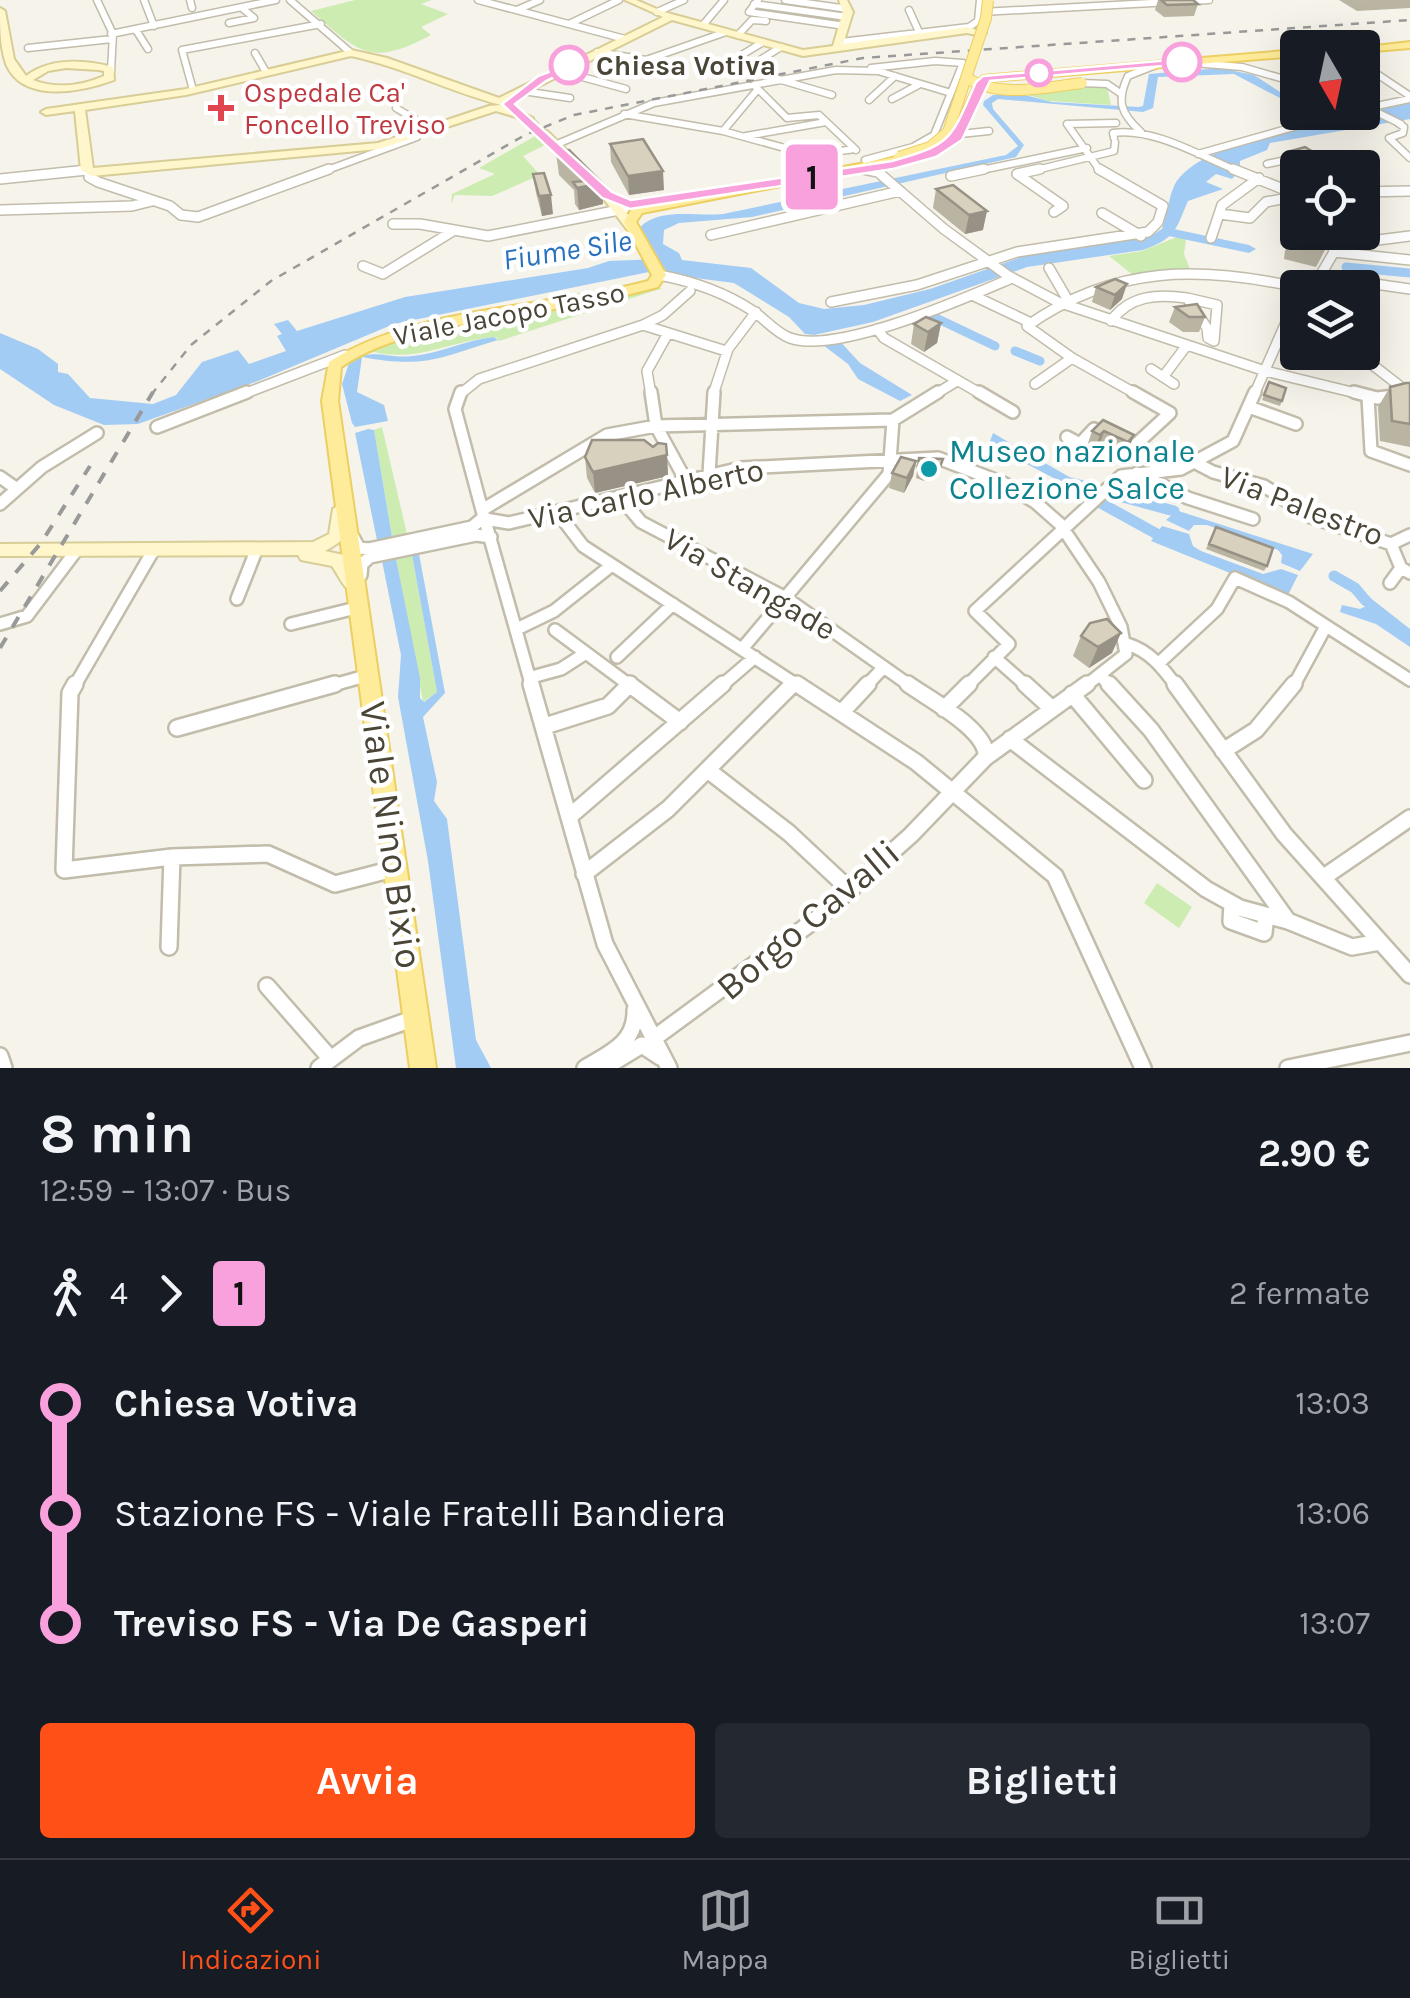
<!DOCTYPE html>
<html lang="it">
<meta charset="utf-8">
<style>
body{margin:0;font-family:Karla,sans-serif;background:#242831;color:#f1f3f6;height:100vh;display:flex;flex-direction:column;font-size:38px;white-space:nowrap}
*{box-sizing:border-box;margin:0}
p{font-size:32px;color:#9ea1a6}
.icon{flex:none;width:55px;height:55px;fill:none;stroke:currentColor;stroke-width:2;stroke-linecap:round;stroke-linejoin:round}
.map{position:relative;height:1068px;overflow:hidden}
.details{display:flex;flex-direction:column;background:#171b24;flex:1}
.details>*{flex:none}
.badge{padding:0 20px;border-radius:8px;font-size:35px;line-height:65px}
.needle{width:65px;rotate:171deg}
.tools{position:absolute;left:1280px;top:30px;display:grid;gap:20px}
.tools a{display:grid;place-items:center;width:100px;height:100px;border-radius:10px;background:#171b24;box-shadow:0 10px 40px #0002;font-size:50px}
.map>.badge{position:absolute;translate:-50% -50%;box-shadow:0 0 0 5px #fff}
.legs{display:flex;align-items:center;gap:15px;height:110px;padding:0 40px;font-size:32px}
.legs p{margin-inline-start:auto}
.overview{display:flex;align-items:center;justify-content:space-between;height:170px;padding:0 40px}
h1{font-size:55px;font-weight:700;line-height:75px}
.primary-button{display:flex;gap:20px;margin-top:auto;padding:20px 40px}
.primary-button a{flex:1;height:115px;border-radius:10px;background:#ff5018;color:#fff;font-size:40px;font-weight:700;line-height:115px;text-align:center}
.primary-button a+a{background:#242831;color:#f1f3f6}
ul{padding:0 40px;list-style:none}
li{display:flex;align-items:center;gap:35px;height:110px;font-size:38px}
li i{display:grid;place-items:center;width:15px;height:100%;margin:0 12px;background:currentColor}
li i::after{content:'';width:25px;height:25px;margin:-12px;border:8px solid;border-radius:50%;background:#171b24}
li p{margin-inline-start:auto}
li:first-child i{background:linear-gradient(#0000 50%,currentColor 0)}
li:last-child i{background:linear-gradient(currentColor 50%,#0000 0)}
.dock{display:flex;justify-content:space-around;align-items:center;height:140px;border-top:2px solid #363941;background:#171b24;font-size:28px;color:#9ea1a6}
.dock a{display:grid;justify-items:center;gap:5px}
.dock .current{color:#ff5018}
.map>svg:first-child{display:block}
</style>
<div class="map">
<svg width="1410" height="1068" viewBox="0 0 1410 1068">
<rect width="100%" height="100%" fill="#f6f3ea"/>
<path fill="#ccecb1" d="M355,0H432L421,4L448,14L421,27L431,35C369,68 359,52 311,11Z
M1099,84L1107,87L1111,105L1049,101L1021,93Z
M537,135L547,144L523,156L540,175L492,196L455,195L451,204L452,194L495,174L479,168Z
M1177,237L1186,239L1184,254L1190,269L1133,275L1109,256L1142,251Z
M649,288H663L499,341L496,337C451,340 416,364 370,351L388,342Z
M382,427L407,534L392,537L374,430Z
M412,555L437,692L423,702L396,559Z
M1157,883L1192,907L1179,928L1144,903Z"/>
<path fill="#a3ccf5" d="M1220,68L1254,75L1297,103V107L1234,74L1158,77L1153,108L1143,112L998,99L992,103L993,109L1024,145L1016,157L752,217L679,223L664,230L663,244L679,253L682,260L751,268L799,303L824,309L864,305L930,289L1027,255L1151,236L1162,229C1168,214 1169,188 1180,177C1210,143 1286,134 1329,121L1311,113L1340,119L1410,103V119L1270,143L1267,150L1240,161V170L1232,179L1216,174L1206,182L1223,189L1188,201C1175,231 1176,238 1143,250L1027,267L873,322L814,335L805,334L789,317L734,283L649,272L394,324L258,381L138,424L104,425L54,405L0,369V333L38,349L58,364V372L68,374L90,398L153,404L176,395L202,362L238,350L249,364L286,351L277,336L282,334L274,324L288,320L297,331L405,297L588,268L609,261L659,259L640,227C661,207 696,217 723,214L1006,155L1018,146L983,105L984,101L993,95L1021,94L1052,102L1139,107L1143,106L1149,74Z
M494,337L498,340C441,357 426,369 362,357L357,392L384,405L388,421L355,427L352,423L342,384L350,360C377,348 387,359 413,356C441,353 466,340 494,337Z
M837,338L860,363L912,395L900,401L858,379L848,364L819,342Z
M368,429L374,430L392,537L377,540L355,433Z
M993,433L1085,486L1080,492L989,444Z
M1163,506L1313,554L1300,571L1281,563L1282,555L1278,550L1207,525H1194L1189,531L1166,520L1173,514Z
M1162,526L1189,534L1193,546L1201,551L1263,574L1281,569L1298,575L1289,593L1282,594L1151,541Z
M419,554L445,693L423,717L437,782L434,801L447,819L476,1040L491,1068H456L428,861L398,697L401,655L382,561L396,559L420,678V698L424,702L437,692L412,555Z
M1359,589L1410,629V647L1376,624L1340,612L1342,605L1360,609L1366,606L1355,590Z"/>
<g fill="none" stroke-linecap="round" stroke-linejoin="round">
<path stroke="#a3ccf5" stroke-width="9" d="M1346,267L1410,273
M934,317L995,346
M1015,351L1040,361"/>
<path stroke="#a3ccf5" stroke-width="11" d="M1072,483L1174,511
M1088,496L1166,539
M1334,576L1355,588L1366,601"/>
<path fill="#a3ccf5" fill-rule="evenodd" d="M1169,228L1249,245L1256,249L1249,253L1164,235L1162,232Z"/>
<path stroke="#d4d0c6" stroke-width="10" stroke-dasharray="10 5" stroke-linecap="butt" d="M529,120L543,133"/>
<g stroke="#c2bcab" stroke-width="9">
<path id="street-far3" d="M97,0L113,34L111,71
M144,0L154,26
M190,0L192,8
M290,0L351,53
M478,0L625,39
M758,0L749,12L845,26
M785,0L848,9
M754,4L847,17
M517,10L540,0
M909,10L919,32
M657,12L684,0
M981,12L1209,0
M229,23L254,18L242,8
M569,24L619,0
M703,25L724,0
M136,30L148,49
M111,34L276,0
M738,35L752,20L766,21
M841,42L969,27L978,21L980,0
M28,48L112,39
M597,52L646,60L726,32
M255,53L266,72
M740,56L763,42
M760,60L781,47
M1194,63L1242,67L1298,83
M1362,64L1410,96
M557,70L626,89
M778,79L832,95
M1082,83L1107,84L1120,93
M758,89L787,118L819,115L856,150
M193,90L182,50L321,24
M523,91L570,98
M892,99L920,84
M869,100L895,76
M1362,105L1401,124
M396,108L433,130
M1367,108L1410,99
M624,114L723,131L810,155L855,149
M1398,123L1404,127L1403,133L1389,138L1410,158
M1067,124L1116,123
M1067,124L1101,172
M723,131L758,89L754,85
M1141,132C1121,114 1116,101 1128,76L1156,65
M960,134L989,131
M746,136L826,122
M1114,138L1113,133C1154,127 1202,157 1240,172
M555,145L654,103L836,70L878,71L951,93
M1198,154L1347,112
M865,160L913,147L934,135L963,63L935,61L871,68
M1267,164L1300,157L1310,165
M1313,168L1310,165L1349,157
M862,169L877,172
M70,172L87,170
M322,172L417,137
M972,172L1087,148
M1028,172L1114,151L1115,142"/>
</g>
<g stroke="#c2bcab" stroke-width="12">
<path id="street-far2" d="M863,169L878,172L944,229L1007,275L1058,302L1265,371L1364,395
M1233,169L1298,195
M90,172L89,177L98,182L170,206L181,215L198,217L329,169
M1017,174L1040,169
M1017,174L1063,206L1054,212
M951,176L984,169
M0,179L87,170
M1362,192L1410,191
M0,210L132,206L152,201
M1102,213L1141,236
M1220,214L1250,218L1266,202L1298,196
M393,224H420L488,236L624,209
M711,235L900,191
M1211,238L1222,205L1259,178
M1331,240L1362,242L1410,236
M1334,252L1410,260
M363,266L383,274L453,231
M1049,268L1066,297
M659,275C692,281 724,292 753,311C765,319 776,333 790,338C837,355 965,298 1012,278
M1320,276L1410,289
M1313,288L1334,252L1329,232
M972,295L1031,323
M1187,298L1217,305L1214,341L1208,338L1207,328Z
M831,302L917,285L1017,252L1148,232L1158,222L1163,206L1099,169
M1111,321C1130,295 1157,294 1187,298
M643,325L726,351
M877,329L884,338L983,395
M1356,352L1410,394
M1072,358L1138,395
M1151,369L1174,384
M1163,377L1187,345
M1035,384L1072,358L1027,326C1115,264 1201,266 1302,288
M241,395L345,355
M459,395L479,379L643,325L663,315L690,291
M651,395L647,371L667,335
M713,395L728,349L756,312
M934,395L957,381
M1254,395L1287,320L1298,309"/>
</g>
<g stroke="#c2bcab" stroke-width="16">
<path id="street-far1" d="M461,392L455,409L482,510
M651,392L656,426L685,479
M979,392L1013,412
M1354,392L1377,398L1394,396
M1368,397L1371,451L1410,465
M1249,407L1296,424
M157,427L247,392
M1067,437L1080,444L1094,429L1104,434
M1129,447L1150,458L1161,471
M1132,448L1170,413L1133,392
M1194,462L1213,472L1264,486L1311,517L1391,544L1410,535
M1137,473L1188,498L1253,519
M709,474L714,392
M0,477L17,489
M620,497L641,522L786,598L912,687
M0,504L42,467L97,433
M558,513L583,546L800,687
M485,519L509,523L741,468L938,458L1003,483L1035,502L1060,524L1099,582L1121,627L1126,654L1084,687
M353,537L359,548L369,549L472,527L484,517
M1391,544L1401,568L1410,573
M361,575L362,564L370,557L476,535L491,537
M1390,583L1401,568
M237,599L256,551
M0,624L27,616L76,551
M291,624L360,607
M519,628L554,611L612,565
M555,630L632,687
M1127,644C1150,651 1163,668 1177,687
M742,649L889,474L893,420
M617,657L673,604
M994,657L1028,687
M1159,663L1217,609L1235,578L1289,602L1410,680
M1101,676L1111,687
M532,677L561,669L586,653
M74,687L153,551
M326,687L369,675
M532,687L482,510L607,435L656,426L893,420L938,392
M628,687L631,684
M720,687L755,657
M790,687L794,683
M865,687L883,668
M966,687L1009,644L975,611L1121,476L1181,469L1233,441L1255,392
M1293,687L1325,628"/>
</g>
<g stroke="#c2bcab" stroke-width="20">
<path id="street" d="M75,684L70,693L64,870L172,857L268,854L335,884L397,868
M531,684L605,944L669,1068
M629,684L680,722
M797,684L916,762L1055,876L1143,1068
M908,684C930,700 988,730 986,757
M1025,684L1049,706
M1109,684L1151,730L1288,921
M1175,684L1284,834L1410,975
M1072,694L1144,780
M944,709L969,684
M842,712L868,684
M545,726L608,706L630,684
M177,728L335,684
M1010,739L1206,889L1240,908L1288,921L1352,947L1380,942
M1223,751L1256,730L1294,684
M709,771L789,833L851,891
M569,817L723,684
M584,874L668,809L793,684
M1324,877L1410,818
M1232,904L1231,921L1264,933L1266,915
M169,947L172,857
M267,986L330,1058
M653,1039L819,917L911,835L985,758L1087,684
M0,1056L4,1068
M319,1068L359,1038L415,1018
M585,1068C610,1053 636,1043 635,1010
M604,1068L642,1045L660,1057
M1288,1068L1410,1043"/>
</g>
<g stroke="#d8cd97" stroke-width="4">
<path id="secondary" d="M625,0H636L664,12L803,50L833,46L843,12L839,0H847L853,12L843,44L967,27L986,33L981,36L967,33L803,56L672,20L509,101L513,104L510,107L533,118V122L496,111L379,149L92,176L81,170L75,111L46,115L41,112L46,109L186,89L351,50L387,58L499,98L663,17ZM351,56C403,67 450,92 501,105L489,106L378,143L93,168L85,110L186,95Z
M0,8L5,11L14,59L26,76C51,57 84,60 113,67L114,80C85,91 23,105 6,64C0,46 0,27 0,8ZM66,68L99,70L104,71V76C81,86 56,89 33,80L48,71Z
M539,131H547L613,195L630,201L693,193L699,197L693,201L629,209L622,207L639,229L629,232L603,198L539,135Z
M342,503L351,509C346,534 348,539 325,551L344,555L365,587L362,592C346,597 340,577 332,566L301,560L298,555L0,556V544L313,542L329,534L333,509Z"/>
</g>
<g stroke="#eccf62" stroke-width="4">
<path id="primary" d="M1410,42V48L1362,52V48H1358Z
M1298,50V56L990,81L985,84L961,139L935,156L642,213L636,222L666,275L658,287C607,301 556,309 504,317C448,327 389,335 341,367L338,401L436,1068H410L322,401L329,362C415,306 549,308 648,281L652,275L624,222L633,207L927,151L952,135L976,82L983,76Z"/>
</g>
<use href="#street-far3" stroke="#fff" stroke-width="6"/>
<use href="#street-far2" stroke="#fff" stroke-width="9"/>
<use href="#street-far1" stroke="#fff" stroke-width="11"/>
<use href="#street" stroke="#fff" stroke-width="15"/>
<use href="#secondary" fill="#fff7cb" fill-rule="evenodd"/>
<use href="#primary" fill="#ffec9a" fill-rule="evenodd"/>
<path stroke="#999" stroke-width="2.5" stroke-dasharray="8 8" stroke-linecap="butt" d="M151,395L191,345L271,281L525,135L574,115L863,58L1410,20"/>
<path stroke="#999" stroke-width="4" stroke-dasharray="12 12" stroke-linecap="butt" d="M0,591L41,543L90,466
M0,648L153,392"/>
<g stroke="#eccf62" stroke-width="12" stroke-linecap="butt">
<path id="primary-bridge" d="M967,78C1000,99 1046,87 1082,83
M899,157L930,147L948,132L986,18L988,0"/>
</g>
<use href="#primary-bridge" stroke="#ffec9a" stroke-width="10"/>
</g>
<path fill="#bab4a3" d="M1158,0H1193L1198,4L1194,16L1164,17L1155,10Z
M1339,0H1410V8L1357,11Z
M610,144L664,190L629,195L611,162Z
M569,150L603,204L579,210L575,204L574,190L559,175L556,153Z
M1287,152L1315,153L1308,168H1298V176L1285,181L1280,170Z
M533,174L553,214L542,216L536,193Z
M953,185L983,230L965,234L933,208L936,189Z
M1294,232L1333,235L1316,267L1284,259L1285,251Z
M1115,279L1122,299L1110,310L1092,302L1096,287Z
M1175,307L1205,317L1199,332H1183L1169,322Z
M941,323L937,343L924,352L911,344L914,324Z
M1269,382L1282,401L1280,406L1262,400Z
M1410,383V447L1380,441L1378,407L1390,387Z
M1103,420L1134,435L1126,456L1120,462L1097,452L1093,455L1085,452L1092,431Z
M653,447L667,455L668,476L595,493L587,478L585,457Z
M919,458L943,459L937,477L927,476L924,481L916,478Z
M916,461L913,476L904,493L889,488L892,473Z
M1216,527L1267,566L1264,571L1206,549Z
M1081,636L1112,653L1089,668L1073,656Z"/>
<path fill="#979285" d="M1315,153L1308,168H1298V176L1285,181L1293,163Z
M663,171L664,190L629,195L628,176Z
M602,183L603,204L579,210L577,188Z
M551,195L553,214L542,216L539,196Z
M987,211L983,230L965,234L969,215Z
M1127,284L1122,299L1110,310L1115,295Z
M941,323L937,343L924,352L928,332Z
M1104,431L1097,452L1093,455L1100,435Z
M1134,435L1126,456L1120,462L1128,442Z
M667,455L668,476L595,493L593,472Z
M916,461L913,476L904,493L907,478Z
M1121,633L1112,653L1089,668L1098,647Z"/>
<path fill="#d8d1be" stroke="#979285" stroke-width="2.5" d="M1161,0H1193L1198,4L1167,5Z
M643,139L663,171L628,176L610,144Z
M1305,147L1315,153L1293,163L1287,152Z
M569,150L602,183L577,188L573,182L584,181L556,153Z
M544,173L551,195L539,196L533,174Z
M953,185L987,211L969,215L936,189Z
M1294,232H1298L1333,235L1325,248L1292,240Z
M1115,279L1127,284L1115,295L1096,287Z
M1197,304L1205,317H1189L1175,307Z
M926,317L941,323L928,332L914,324Z
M1269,382L1286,388L1282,401L1264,395Z
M1406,383H1410V424L1392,421L1390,387Z
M1103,420L1134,435L1128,442L1104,431L1100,435L1092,431Z
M592,440H644L653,447L658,443L666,444L667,455L593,472L585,457Z
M901,457L916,461L907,478L892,473Z
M919,458L943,459L940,467L929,466L927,471L918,468Z
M1216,527L1273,548L1267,566L1209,544Z
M1107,619L1121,633L1098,647L1081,636L1090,623Z"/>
<path fill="#f8a1dd" stroke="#fff" stroke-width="2.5" d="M1182,59L1186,64L990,81L962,140L936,157L893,169L630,209L602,198L502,104L538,76L573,63V68L546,81L515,104L612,192L631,200L892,161C954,144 951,138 976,82L983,76Z"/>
<g fill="#fff" stroke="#f8a1dd" stroke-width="5">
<circle cx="1182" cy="62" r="18"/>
<circle cx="569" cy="65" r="18"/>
<circle cx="1039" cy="73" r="12"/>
</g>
<path fill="#e0444e" stroke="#fff" stroke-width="4" d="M216 93h10v10h10v10h-10v10h-10v-10h-10v-10h10z"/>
<circle fill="#0f9aa8" stroke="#fff" stroke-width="4" cx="929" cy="469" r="10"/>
<g text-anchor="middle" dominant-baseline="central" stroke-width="9" stroke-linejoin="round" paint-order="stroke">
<g font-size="28" font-weight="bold" fill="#4a4537" stroke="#fff" text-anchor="start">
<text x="596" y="65">Chiesa Votiva</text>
</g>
<g font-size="28" fill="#be3a42" stroke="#fff" text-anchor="start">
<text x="244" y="92">Ospedale Ca'<tspan x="244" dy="32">Foncello Treviso</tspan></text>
</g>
<g font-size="28" fill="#4a4537" stroke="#fff">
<text transform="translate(509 314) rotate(-11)">Viale Jacopo Tasso</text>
</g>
<g font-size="30" font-style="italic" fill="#2871bf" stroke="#fff">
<text transform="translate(567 250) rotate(-9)">Fiume Sile</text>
</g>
<g font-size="32" fill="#0d838f" stroke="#fff" text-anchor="start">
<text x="949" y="451">Museo nazionale<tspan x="949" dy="37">Collezione Salce</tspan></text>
</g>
<g font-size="32" fill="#4a4537" stroke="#fff">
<text transform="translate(646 494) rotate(-12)">Via Carlo Alberto</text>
<text transform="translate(1302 506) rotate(21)">Via Palestro</text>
<text transform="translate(750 584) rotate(30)">Via Stangade</text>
</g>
<g font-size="38" fill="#4a4537" stroke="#fff">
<text transform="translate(391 835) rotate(82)">Viale Nino Bixio</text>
<text transform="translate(808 920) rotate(-40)">Borgo Cavalli</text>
</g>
</g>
</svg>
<div class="tools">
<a><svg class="needle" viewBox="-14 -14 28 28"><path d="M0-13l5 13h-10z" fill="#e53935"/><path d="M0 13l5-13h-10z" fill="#9ea1a6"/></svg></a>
<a><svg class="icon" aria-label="locate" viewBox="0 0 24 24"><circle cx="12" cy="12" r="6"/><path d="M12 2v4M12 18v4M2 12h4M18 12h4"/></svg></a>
<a><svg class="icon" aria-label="layers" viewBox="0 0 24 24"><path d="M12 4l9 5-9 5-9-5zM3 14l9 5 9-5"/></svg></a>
</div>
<b class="badge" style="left:812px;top:177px;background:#f8a1dd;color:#111">1</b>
</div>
<section class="details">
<div class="overview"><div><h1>8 min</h1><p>12:59 – 13:07 · Bus</p></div><b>2.90 €</b></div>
<div class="legs"><svg class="icon" aria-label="walk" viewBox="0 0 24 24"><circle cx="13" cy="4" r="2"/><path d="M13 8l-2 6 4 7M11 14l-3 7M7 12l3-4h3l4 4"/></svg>4<svg class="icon" aria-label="forward" viewBox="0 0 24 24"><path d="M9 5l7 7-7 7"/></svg><b class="badge" style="background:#f8a1dd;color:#111">1</b><p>2 fermate</p></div>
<ul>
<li><i style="color:#f8a1dd"></i><b>Chiesa Votiva</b><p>13:03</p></li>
<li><i style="color:#f8a1dd"></i><span>Stazione FS - Viale Fratelli Bandiera</span><p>13:06</p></li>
<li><i style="color:#f8a1dd"></i><b>Treviso FS - Via De Gasperi</b><p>13:07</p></li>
</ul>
<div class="primary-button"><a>Avvia</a><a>Biglietti</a></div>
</section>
<nav class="dock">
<a class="current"><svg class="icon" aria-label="directions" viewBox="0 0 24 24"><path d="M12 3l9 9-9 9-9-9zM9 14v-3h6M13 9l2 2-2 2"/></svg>Indicazioni</a>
<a><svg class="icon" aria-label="map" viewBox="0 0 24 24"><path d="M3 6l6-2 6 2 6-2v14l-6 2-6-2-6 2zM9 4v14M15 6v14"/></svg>Mappa</a>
<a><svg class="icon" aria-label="tickets" viewBox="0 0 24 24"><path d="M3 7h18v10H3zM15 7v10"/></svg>Biglietti</a>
</nav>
